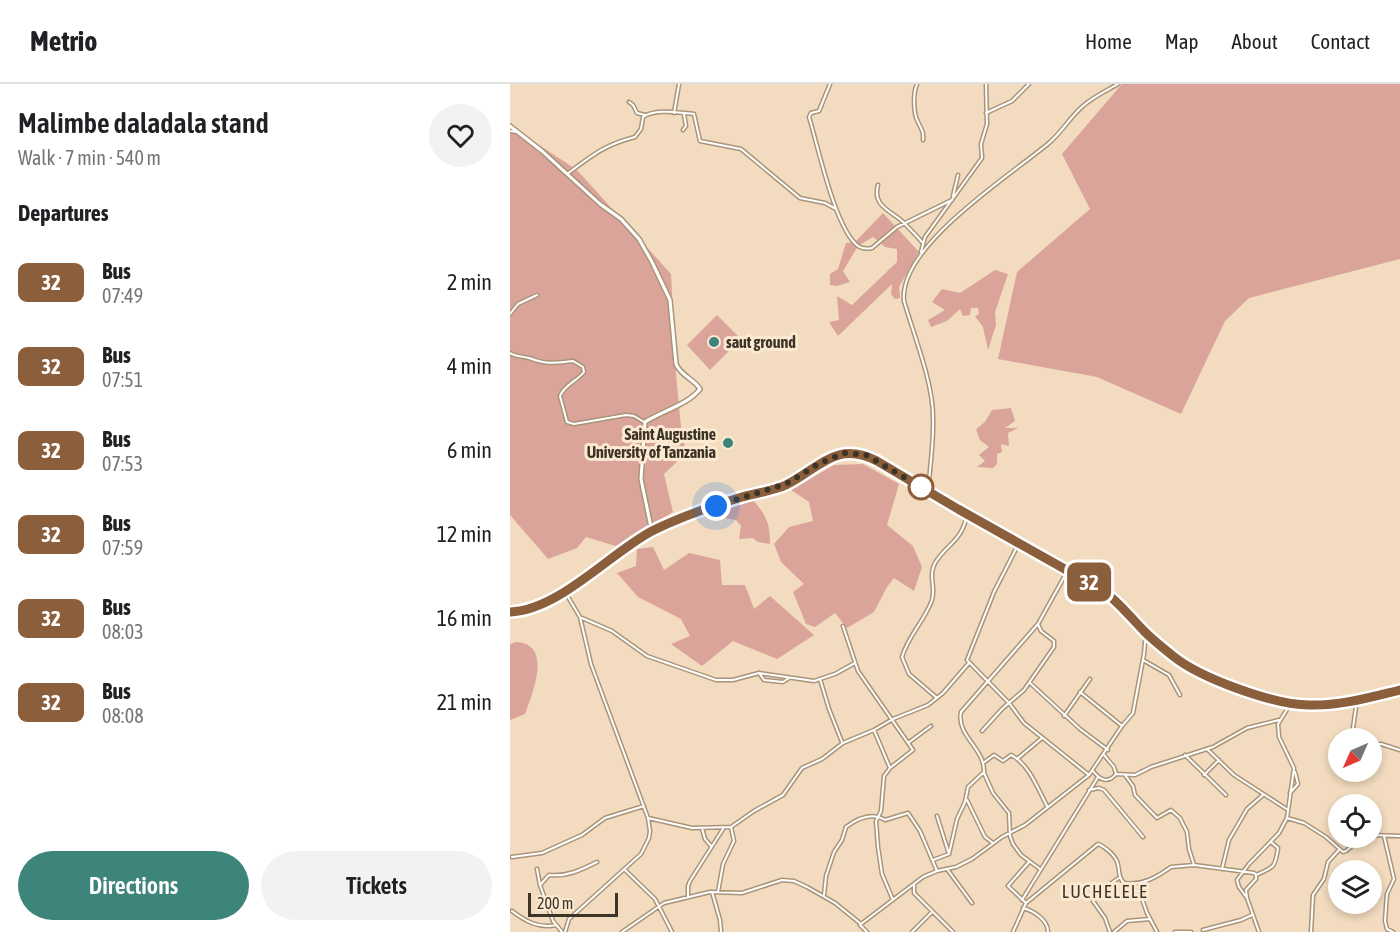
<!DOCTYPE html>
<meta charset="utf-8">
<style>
body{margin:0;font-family:"Asap Condensed",sans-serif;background:#f2f2f2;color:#202124;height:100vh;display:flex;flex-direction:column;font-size:22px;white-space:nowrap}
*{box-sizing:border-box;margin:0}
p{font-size:20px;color:#757577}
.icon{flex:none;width:33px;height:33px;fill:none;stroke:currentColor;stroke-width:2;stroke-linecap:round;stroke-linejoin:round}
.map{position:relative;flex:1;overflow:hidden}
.drawer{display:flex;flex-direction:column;background:#fff;width:510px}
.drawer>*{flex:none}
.badge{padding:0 12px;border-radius:9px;font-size:21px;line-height:39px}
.needle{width:39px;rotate:225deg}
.fabs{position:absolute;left:818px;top:644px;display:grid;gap:12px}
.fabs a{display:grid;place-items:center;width:54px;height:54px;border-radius:50%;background:#fff;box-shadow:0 3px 9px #0003;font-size:30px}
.scale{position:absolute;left:18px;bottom:15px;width:90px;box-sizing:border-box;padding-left:6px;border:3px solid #3d3428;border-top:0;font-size:16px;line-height:21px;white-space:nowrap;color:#3d3428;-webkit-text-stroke:4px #fce9d2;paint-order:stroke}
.you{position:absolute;width:30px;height:30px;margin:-15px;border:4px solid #fff;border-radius:50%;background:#1a73e8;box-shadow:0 0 0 9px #1a73e833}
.map>.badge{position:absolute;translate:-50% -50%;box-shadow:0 0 0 3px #fff}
h2{padding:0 18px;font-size:22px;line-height:54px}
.round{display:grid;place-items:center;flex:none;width:63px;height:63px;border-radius:32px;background:#f2f2f2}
.overview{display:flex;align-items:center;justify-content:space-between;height:102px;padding:0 18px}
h1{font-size:28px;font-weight:600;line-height:45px}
.button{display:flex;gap:12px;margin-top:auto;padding:12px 18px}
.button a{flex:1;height:69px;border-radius:36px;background:#3d847b;color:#fff;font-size:24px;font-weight:600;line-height:69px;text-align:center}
.button a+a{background:#f2f2f2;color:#202124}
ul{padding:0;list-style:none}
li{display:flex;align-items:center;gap:18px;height:84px;padding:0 18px}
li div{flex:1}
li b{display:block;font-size:22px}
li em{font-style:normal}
li .badge{min-width:66px;font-weight:700;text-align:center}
header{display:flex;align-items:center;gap:36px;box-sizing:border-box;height:84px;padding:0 30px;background:#fff;border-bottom:2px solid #e0e0e0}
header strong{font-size:28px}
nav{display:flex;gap:33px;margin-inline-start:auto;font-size:21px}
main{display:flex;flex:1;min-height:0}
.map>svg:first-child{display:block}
</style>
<header>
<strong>Metrio</strong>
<nav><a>Home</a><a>Map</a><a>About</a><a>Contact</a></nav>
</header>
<main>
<section class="drawer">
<div class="overview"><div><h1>Malimbe daladala stand</h1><p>Walk · 7 min · 540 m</p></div><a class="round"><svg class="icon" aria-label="heart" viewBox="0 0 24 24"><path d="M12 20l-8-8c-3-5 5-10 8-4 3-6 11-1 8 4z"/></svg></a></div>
<h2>Departures</h2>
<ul>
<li><span class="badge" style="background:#8b5e3c;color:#fff">32</span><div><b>Bus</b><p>07:49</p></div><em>2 min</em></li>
<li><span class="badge" style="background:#8b5e3c;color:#fff">32</span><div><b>Bus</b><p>07:51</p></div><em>4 min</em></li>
<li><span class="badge" style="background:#8b5e3c;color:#fff">32</span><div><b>Bus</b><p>07:53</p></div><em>6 min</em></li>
<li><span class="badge" style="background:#8b5e3c;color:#fff">32</span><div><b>Bus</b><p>07:59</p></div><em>12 min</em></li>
<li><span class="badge" style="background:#8b5e3c;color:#fff">32</span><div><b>Bus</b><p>08:03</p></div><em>16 min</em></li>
<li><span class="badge" style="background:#8b5e3c;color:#fff">32</span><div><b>Bus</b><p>08:08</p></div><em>21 min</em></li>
</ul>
<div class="button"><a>Directions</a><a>Tickets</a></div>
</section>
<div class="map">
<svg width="890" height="848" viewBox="0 0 890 848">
<rect width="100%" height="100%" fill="#f2dbbe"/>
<path fill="#dba49a" d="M612,0H890V175L739,214L715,237L671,330L587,293L488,275L507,188L580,125L552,70Z
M0,42L67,86L161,190L166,291L171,343L176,369L154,390L163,428L106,462L76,453L67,464L38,475L0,431Z
M373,129L409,168L389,203L390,214L385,215L381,210L382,200L328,252L319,238L329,236L327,212L342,221L387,178V165L375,163L363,153L348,162L333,187L340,198L327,202L320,201V190L328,185L336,159L345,158Z
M485,186L498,190L485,228L486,241L478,266L473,243L465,232L469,230L468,224H461L460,231L453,232L450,225L437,237L421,243L418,236L435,226L422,218L432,205L450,209Z
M207,231L231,255L200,286L177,261Z
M501,324L505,337L495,344H508L498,349L499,362L491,360L492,368L487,370V380L483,384L467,383L475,377L469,371L479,363L470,356L466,345L475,338L482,326Z
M353,380L389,400L377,441L403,462L412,483L404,507L384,494L377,503L364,528L337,544L325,529L305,543L296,540L283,508L294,500L271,478L264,460L279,443L303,437L299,418L281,406L324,381Z
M248,414L244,417C257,433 260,440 260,460L248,458L243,454L229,455L231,442L226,436L210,433V426Z
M143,463L154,486L179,469L210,476L212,501H235L244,525L260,512L304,551L267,575L223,557L192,582L161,560L180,552L171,535L128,513L107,489L126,482L127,465Z
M6,558C43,560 23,608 15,630L0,636V560Z"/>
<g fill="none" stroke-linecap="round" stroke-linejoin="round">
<g stroke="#a99478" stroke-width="5">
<path id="minor" d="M320,0L309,27L301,29L299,33C308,62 325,145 348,162C352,165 357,165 362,164L387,143L442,116
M407,0C403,9 403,29 408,38C411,45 414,47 413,56
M119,18L123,21L127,29L135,31
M164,29L169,0
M476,29L502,17L519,0
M173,46L176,42L174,30
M0,47L7,48
M57,90C83,71 94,61 125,53L131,45L133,33C146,24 169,29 184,30L190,57L231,65L290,114L315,119L326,125
M368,101C362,122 381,127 392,137C399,144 406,151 412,158
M443,112L448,91
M411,168L415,153L472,74L471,60L477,40L476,0
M0,230L8,220L27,211
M0,269C6,273 12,272 19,274C38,281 44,279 63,277L73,283L74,288C67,297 54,301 50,312L57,338L64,340L116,331L124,332L134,338
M418,407C420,383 424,358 423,333C423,298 404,252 394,217C388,162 501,91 539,59C552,48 560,33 573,22C583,13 596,7 608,0
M509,459L484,508L457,576L499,619L514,639L579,691
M55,508L70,533L81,580L138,734L140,747L139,754L131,770L59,835L55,848
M72,534L102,547L137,572L206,596H223L249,589L304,597L325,590L345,579
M333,542L348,587L403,666L380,684L374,692L371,727L366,737L368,763L372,790L383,816
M633,576L659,591L670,611
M249,589L254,596L273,598L279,594
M310,595L319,625L332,658
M520,599L570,645L598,666
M570,608L612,642
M427,614L399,590L392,573C398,552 415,536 422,516C426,503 418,492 425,479C438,458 452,458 457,430
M847,616L843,644L848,654
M554,632L580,595
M364,646L380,684
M472,647L492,625L514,606L544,563V557L531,547L528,540
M398,659L421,642
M861,660H871L890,666
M697,665L724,691L778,726
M675,671L716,711
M507,675L532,654
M473,679L484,671L493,677L501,671C519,680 528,705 537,722
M583,687C590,696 598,700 606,690L604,683L594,671
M474,689L483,709L499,729L500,752L503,760L511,771L530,785
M606,690L625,691L641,683L703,663L737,644L769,636
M615,691L623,702L625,711L647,734L661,726L670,734L677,748L679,765L684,781
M694,691L709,676
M579,706L589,704L594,706L633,753
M780,709L788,700L785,688
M457,716L475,753L483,759
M427,732L439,770
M138,734L182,744L221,743L244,727L273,711L292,684L312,675L333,659L364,646L383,635L418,621L433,609L459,579
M777,734L794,739L816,753L833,768L836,767L853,753
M192,744L195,755L201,762
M861,751L890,752
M874,752L884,795L877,810L875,837L877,845L883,848
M2,773L32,769L72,751L95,734L134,722
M423,776L439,770L447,735L455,718L458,703L474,688C475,664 446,652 451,628L528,540L558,486
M27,785L30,801
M437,785L462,819
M712,785L719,756L737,725L753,711
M115,786L145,815L162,848
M746,791C764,783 765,784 768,764L761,758
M404,800V809L443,848
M617,800L630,809L637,829L647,848
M202,808L210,836L211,848
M208,808L213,780L224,757L221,743
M314,811L316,792L324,768L332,756L336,743C348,734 362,728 375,736L398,729L410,747L427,787
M178,813V802L180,797L213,745
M512,816L588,693
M516,819L498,802L519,778
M513,824C524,827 538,836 538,848
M2,827C15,837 29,845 46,841
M350,841L357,848
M693,846L731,836L742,831
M52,848L43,837L30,801L39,791C57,793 71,786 87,778
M112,848L154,819L200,808L232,809L272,796L284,797L297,803L325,819L351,840L413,793L427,787L446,783L462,775L492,753L515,741L579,691L612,642L623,629L634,570L636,548
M402,848L421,829
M503,848L516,819L588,760C596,763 607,773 608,781C610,789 608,793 614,799C632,802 647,793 661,783L684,781L744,789L746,791V795L736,806L737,814
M600,848L595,834L583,817L594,804L609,794
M604,848L617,837L640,835
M665,848H681
M749,848L737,814L729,803L727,796L739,780L769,749L777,734L784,684L769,653L768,640L781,619
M801,848L803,811L814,795L818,778L829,766"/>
</g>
<g stroke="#a99478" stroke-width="6">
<path id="tertiary" d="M0,42L32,67L90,120L111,135L129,155L142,178L160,216L166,280C171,292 184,295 190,305C179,320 150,328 135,338L131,395L142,448"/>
</g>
<g stroke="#a99478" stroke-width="7">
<path id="secondary" d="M0,528C49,526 99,470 142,447C169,433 199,424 228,415C243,410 261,408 276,401C310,384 326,357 367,377L448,425L592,506L663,572L681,585L697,593L758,614L790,621L833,618L890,606"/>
</g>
<use href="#minor" stroke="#fff" stroke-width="2"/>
<use href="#tertiary" stroke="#fff" stroke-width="3"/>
<use href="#secondary" stroke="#fff" stroke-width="4"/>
</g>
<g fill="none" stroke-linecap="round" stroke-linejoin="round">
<g stroke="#fff" stroke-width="14">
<path id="line" d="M0,528C49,526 99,470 142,447C170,433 202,422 232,413C246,409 263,407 276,401C310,384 326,356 367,377L448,425L592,506C608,517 621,534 635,548C643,556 653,564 663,572C690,594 764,621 799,621C830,622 861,613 890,606"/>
</g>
<use href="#line" stroke="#8b5e3c" stroke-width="9"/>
<path stroke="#3d3428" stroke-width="6" stroke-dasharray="0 10.8" d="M206,422L276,400L310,379L334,369L356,371L418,407L411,403"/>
</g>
<g fill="#3d847b" stroke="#fce9d2" stroke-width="2">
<circle cx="204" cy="258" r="6"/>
<circle cx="218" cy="359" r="6"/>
</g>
<circle fill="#fff" stroke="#8b5e3c" stroke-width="3" cx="411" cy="403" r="12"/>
<g text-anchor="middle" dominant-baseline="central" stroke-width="6" stroke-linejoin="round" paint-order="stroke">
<g font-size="16" font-weight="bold" fill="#3d3428" stroke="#fce9d2" text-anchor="start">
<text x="216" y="258">saut ground</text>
<text x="206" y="350" text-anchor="end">Saint Augustine<tspan x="206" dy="18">University of Tanzania</tspan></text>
</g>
<g font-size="18" letter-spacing="1.5" fill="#3d3428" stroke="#fce9d2">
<text x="595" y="807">LUCHELELE</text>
</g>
</g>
</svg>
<div class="fabs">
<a><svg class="needle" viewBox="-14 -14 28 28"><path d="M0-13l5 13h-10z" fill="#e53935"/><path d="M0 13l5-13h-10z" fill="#757577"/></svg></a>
<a><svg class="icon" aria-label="locate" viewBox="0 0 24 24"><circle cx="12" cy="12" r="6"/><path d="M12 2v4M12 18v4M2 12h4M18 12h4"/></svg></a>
<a><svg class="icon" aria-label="layers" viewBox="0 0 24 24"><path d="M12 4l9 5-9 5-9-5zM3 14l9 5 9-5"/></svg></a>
</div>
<div class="scale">200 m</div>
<div class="you" style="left:206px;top:422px"></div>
<b class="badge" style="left:579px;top:498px;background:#8b5e3c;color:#fff">32</b>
</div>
</main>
